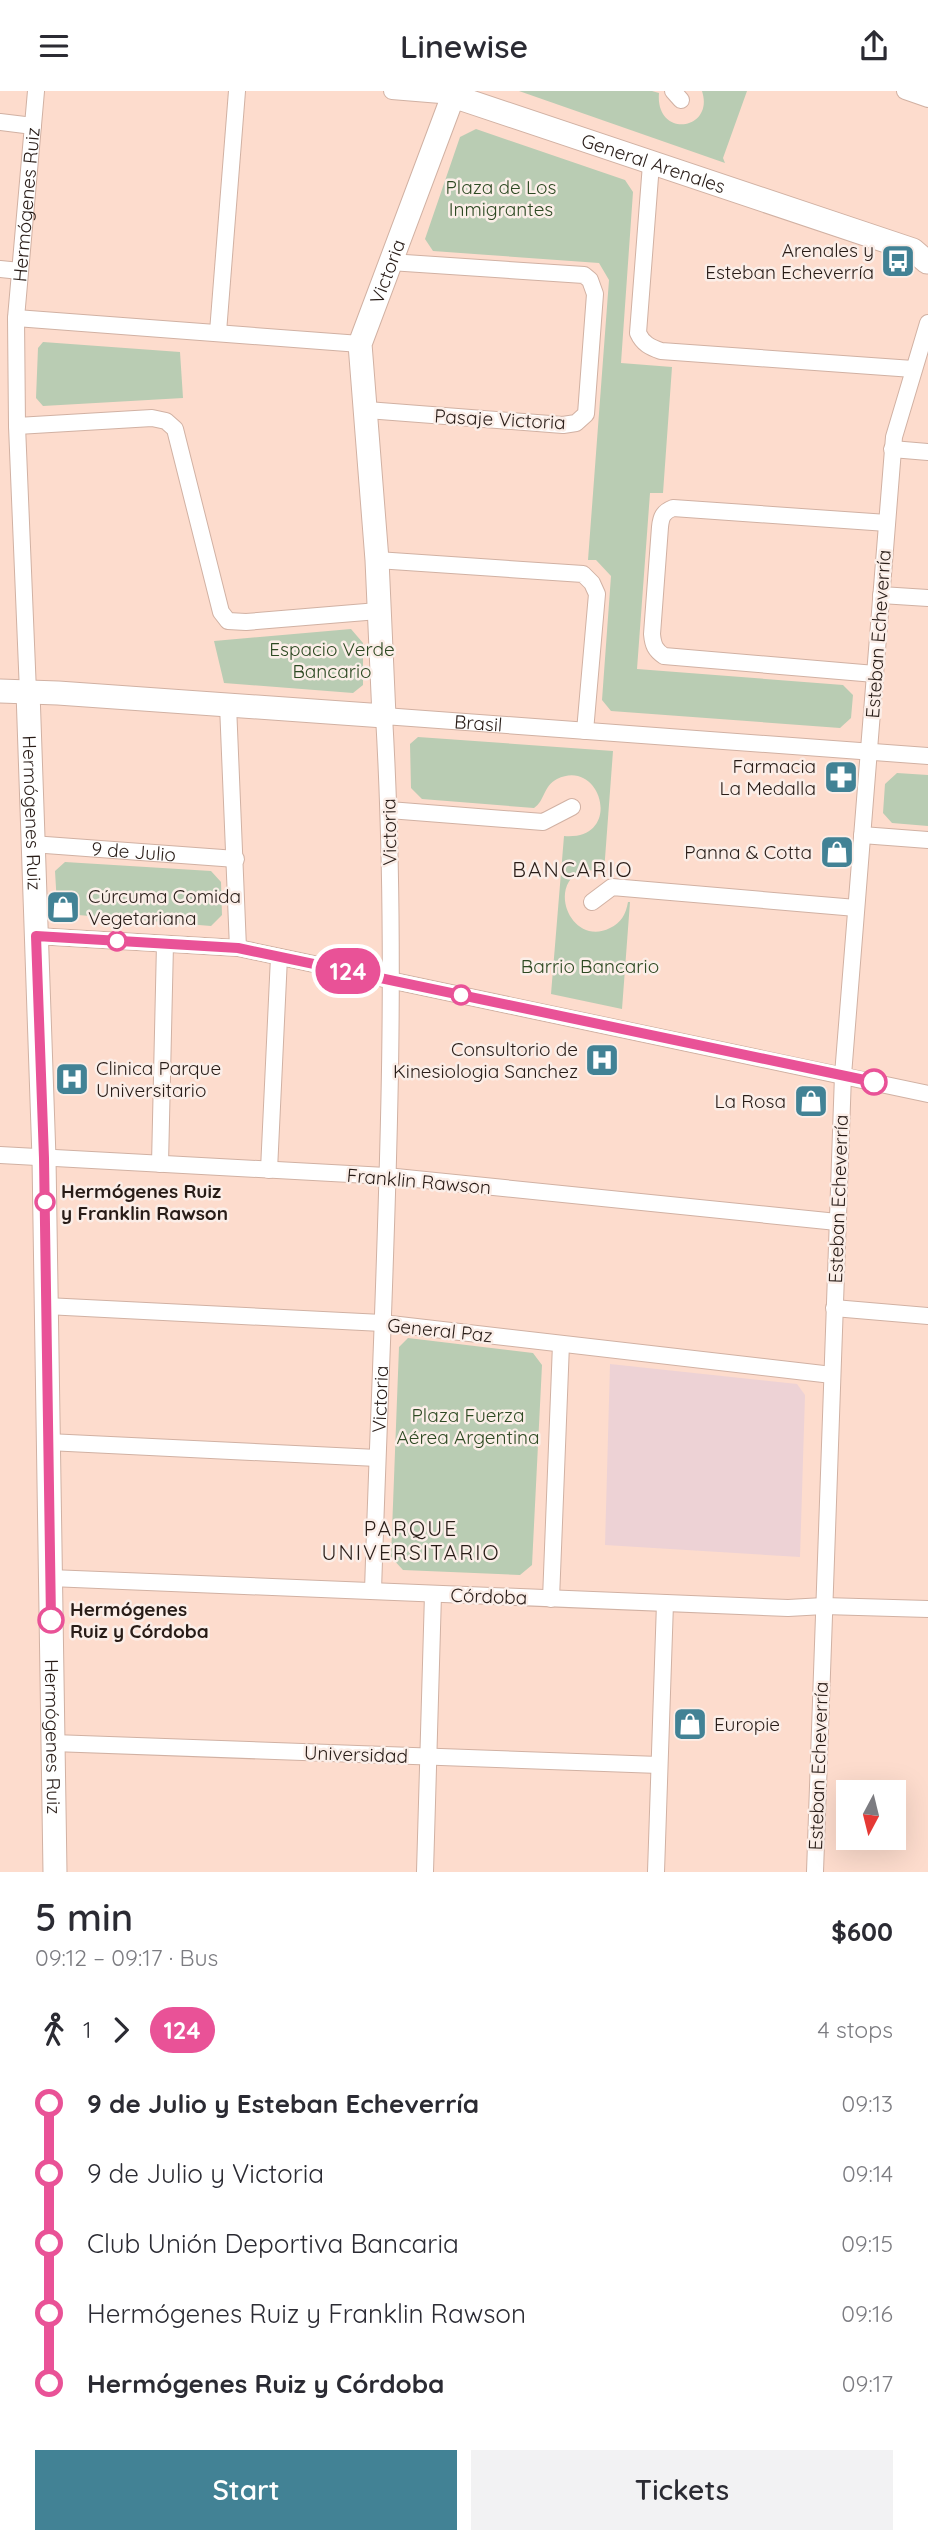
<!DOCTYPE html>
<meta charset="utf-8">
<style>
body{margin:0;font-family:Quicksand,sans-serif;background:#f2f2f3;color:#2b2b33;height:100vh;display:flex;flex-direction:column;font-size:26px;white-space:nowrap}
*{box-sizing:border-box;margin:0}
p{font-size:23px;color:#7c7c81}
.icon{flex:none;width:38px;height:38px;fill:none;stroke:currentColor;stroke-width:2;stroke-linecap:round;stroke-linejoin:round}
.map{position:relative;height:1781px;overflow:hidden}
.panel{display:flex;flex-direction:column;background:#fff;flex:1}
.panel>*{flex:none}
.badge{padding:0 14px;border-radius:23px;font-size:24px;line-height:46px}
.needle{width:46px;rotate:187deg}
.controls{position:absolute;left:836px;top:1689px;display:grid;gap:14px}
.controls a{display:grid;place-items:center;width:70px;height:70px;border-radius:0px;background:#fff;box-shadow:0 7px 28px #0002;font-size:35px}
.map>.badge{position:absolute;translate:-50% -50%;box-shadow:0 0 0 4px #fff}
.legs{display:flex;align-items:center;gap:10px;height:77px;padding:0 35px;font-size:23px}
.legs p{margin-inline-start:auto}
.head{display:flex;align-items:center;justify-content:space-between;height:119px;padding:0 35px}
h1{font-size:38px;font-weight:600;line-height:52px}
.button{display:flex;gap:14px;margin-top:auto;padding:14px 35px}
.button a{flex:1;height:80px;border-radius:0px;background:#428295;color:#fff;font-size:28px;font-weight:600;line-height:80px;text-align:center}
.button a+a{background:#f2f2f3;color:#2b2b33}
ul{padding:0 35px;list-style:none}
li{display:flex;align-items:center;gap:24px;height:70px;font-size:26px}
li i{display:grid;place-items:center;width:10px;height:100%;margin:0 9px;background:currentColor}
li i::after{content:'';width:18px;height:18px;margin:-9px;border:5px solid;border-radius:50%;background:#fff}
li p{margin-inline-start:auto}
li:first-child i{background:linear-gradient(#0000 50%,currentColor 0)}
li:last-child i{background:linear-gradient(currentColor 50%,#0000 0)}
header{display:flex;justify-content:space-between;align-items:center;height:91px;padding:0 35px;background:#fff;font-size:32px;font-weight:600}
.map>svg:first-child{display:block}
</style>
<header><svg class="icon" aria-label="menu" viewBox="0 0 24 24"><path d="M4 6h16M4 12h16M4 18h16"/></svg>Linewise<svg class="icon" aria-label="share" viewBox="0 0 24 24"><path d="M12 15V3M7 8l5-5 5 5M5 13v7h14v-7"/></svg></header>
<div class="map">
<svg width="928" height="1781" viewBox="0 0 928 1781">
<rect width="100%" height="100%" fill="#fddccd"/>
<path fill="#edd2d5" d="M610,1273L797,1293L805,1304L800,1466L605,1454Z"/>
<path fill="#b9ccb3" d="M519,0H652L659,2C655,48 715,40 702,0H747L723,67L725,72Z
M476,38L625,89L633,101L621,272L672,276L663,402H650L637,578L843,594L853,604L851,627L840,637L611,620L602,609L611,485L596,469H588L609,189L599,172L433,160L425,148L460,46Z
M43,251L180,261L183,307L43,315L36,307L38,257Z
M351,538L363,552V594L353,602L224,592L214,550Z
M418,646L613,660L604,781C597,780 588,778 582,780C546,795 572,856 610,837C621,832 626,823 628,811H630L622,918L551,903L564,745C624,750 602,666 557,688C543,695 545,710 534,717L422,708L411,697L410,653Z
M897,682L928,684V735L892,732L883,722L885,693Z
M65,771L211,780L221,791L222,824L211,835L66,823L57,814L55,780Z
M408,1247L533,1262L542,1274L532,1474L520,1484L403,1479L391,1466L399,1256Z"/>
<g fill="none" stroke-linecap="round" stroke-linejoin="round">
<g stroke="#d1b1a3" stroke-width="18">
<g id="street">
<path d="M392,0L453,5L454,0"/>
<path d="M673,0L681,9"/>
<path d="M905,0L928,8"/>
<path d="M0,31L33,35"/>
<path d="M651,73L638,242C643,253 650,256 661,260L913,278"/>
<path d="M0,178L20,180"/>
<path d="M16,227L360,253"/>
<path d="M218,241L237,0"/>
<path d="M367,319L563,334L576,332L586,323L595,203L590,189L584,184L390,171"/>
<path d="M17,335L152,327L166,330L175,338L221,521L228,530L246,531L378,520"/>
<path d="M892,358L928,361"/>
<path d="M377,469L583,483L592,492L597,503L585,640"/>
<path d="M881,504L928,507"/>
<path d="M875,583L664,565C655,559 653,554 652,543L660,436C661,426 663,421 673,417L887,432"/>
<path id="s1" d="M28,601L17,335L16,227L36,0"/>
<path d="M228,614L238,857"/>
<path d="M389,719L543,731L572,716"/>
<path d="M862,744L928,749"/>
<path id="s2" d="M32,753L236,768"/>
<path d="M592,811L612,796L856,817"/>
<path d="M36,845L238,857L928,1003"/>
<path d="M0,1064L386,1085L837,1131"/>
<path d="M160,1073L165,853"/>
<path d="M269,1079L279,866"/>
<path d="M46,1215L382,1232L832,1284"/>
<path d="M834,1217L928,1225"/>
<path d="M48,1351L377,1367"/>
<path d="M50,1487L788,1517L824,1515L928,1518"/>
<path id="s3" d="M373,1500C382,1209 401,916 384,625L928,665"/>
<path d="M551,1508L561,1253"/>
<path d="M53,1652L659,1674"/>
<path d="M425,1781L433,1503"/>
<path d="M656,1781L665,1512"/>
<path d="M815,1781L843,984L894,346L928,232"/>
</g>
</g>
<g stroke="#d1b1a3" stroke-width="25">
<g id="secondary">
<path id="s4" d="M0,600L58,602L384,625L377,469L360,253L453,5L913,159L927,171"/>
<path id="s5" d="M28,601L44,1067L55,1781"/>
</g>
</g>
<use href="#street" stroke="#fff" stroke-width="16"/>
<use href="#secondary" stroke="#fff" stroke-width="23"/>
</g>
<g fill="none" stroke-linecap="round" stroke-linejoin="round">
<g stroke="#fff" stroke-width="16">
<path id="line-1" d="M51,1529L44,1067L36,845L238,857L874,991"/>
</g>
<use href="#line-1" stroke="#e95297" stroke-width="10"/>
</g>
<defs>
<g id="bus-square" transform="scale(1.75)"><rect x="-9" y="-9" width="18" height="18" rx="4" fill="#428295" stroke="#fbeee8"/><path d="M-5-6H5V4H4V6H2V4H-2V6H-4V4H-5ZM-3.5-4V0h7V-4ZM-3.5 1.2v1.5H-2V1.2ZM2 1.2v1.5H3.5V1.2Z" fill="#fff"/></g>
<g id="pharmacy-square" transform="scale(1.75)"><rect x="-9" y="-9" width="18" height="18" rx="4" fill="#428295" stroke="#fbeee8"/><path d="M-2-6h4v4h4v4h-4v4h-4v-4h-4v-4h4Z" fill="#fff"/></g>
<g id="shop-square" transform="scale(1.75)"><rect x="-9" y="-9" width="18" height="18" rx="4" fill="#428295" stroke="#fbeee8"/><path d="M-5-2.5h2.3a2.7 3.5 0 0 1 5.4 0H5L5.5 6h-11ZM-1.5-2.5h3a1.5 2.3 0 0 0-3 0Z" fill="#fff"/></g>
<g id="hospital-square" transform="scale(1.75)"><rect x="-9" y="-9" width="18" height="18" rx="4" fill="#428295" stroke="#fbeee8"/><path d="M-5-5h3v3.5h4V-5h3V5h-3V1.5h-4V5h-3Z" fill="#fff"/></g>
</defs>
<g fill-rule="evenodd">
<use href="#bus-square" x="898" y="170"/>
<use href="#pharmacy-square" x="841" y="686"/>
<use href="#shop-square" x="837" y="761"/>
<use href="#shop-square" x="63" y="816"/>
<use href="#hospital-square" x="602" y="969"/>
<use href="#hospital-square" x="72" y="988"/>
<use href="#shop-square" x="811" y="1010"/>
<use href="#shop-square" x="690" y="1633"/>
</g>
<g fill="#fff" stroke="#e95297" stroke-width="3.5">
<circle cx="117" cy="850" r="9"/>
<circle cx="461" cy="904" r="9"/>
<circle cx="874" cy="991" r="12"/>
<circle cx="45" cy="1111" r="9"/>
<circle cx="51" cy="1529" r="12"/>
</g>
<g text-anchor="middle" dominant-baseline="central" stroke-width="5" stroke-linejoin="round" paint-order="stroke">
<g font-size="19" fill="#281c17" stroke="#fbeee8">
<text stroke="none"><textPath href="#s4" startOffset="1234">General Arenales</textPath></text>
<text stroke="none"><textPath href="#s1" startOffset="488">Hermógenes Ruiz</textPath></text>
<text stroke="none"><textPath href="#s4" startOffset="835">Victoria</textPath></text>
<text transform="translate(500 328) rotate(3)">Pasaje Victoria</text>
<text transform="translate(878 543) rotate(-86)">Esteban Echeverría</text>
<text stroke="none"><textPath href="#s3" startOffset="970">Brasil</textPath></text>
<text stroke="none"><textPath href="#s5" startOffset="121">Hermógenes Ruiz</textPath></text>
<text transform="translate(389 741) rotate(-91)">Victoria</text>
<text stroke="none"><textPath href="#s2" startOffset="102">9 de Julio</textPath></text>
<text transform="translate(419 1090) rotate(5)">Franklin Rawson</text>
<text transform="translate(838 1108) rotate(-88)">Esteban Echeverría</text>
<text transform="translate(440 1239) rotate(6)">General Paz</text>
<text stroke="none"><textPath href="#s3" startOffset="192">Victoria</textPath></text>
<text transform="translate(489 1505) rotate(2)">Córdoba</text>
<text stroke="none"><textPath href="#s5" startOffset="1045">Hermógenes Ruiz</textPath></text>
<text transform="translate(356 1663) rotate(2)">Universidad</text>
<text transform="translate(818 1675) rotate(-88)">Esteban Echeverría</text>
</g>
<g font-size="19" fill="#2d4922" stroke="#fbeee8">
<text x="501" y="96">Plaza de Los<tspan x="501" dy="22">Inmigrantes</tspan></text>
<text x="332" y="558">Espacio Verde<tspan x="332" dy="22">Bancario</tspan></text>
<text x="590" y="875">Barrio Bancario</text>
<text x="468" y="1324">Plaza Fuerza<tspan x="468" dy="22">Aérea Argentina</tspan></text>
</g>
<g font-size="19" fill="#281c17" stroke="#fbeee8" text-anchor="end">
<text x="874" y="159">Arenales y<tspan x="874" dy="22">Esteban Echeverría</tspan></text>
<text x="816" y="675">Farmacia<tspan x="816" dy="22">La Medalla</tspan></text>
<text x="812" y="761">Panna &amp; Cotta</text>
<text x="88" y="805" text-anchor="start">Cúrcuma Comida<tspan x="88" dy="22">Vegetariana</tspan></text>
<text x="578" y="958">Consultorio de<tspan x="578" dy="22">Kinesiologia Sanchez</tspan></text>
<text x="96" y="977" text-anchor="start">Clinica Parque<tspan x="96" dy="22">Universitario</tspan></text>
<text x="786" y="1010">La Rosa</text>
<text x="714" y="1633" text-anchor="start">Europie</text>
</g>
<g font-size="19" font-weight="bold" fill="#281c17" stroke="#fbeee8" text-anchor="start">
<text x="61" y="1100">Hermógenes Ruiz<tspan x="61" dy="22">y Franklin Rawson</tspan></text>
<text x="70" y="1518">Hermógenes<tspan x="70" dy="22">Ruiz y Córdoba</tspan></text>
</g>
<g font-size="21" letter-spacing="2" fill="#281c17" stroke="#fbeee8">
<text x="573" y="778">BANCARIO</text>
<text x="411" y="1437">PARQUE<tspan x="411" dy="24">UNIVERSITARIO</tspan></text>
</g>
</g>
</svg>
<div class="controls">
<a><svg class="needle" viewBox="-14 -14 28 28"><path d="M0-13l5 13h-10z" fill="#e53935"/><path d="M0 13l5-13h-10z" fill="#7c7c81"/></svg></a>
</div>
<b class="badge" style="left:348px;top:880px;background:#e95297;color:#fff">124</b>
</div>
<section class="panel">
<div class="head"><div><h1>5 min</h1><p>09:12 – 09:17 · Bus</p></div><b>$600</b></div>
<div class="legs"><svg class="icon" aria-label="walk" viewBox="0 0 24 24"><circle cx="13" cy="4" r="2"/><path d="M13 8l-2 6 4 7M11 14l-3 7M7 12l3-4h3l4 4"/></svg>1<svg class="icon" aria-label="forward" viewBox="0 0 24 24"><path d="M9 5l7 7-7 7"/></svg><b class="badge" style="background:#e95297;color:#fff">124</b><p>4 stops</p></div>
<ul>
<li><i style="color:#e95297"></i><b>9 de Julio y Esteban Echeverría</b><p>09:13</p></li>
<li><i style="color:#e95297"></i><span>9 de Julio y Victoria</span><p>09:14</p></li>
<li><i style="color:#e95297"></i><span>Club Unión Deportiva Bancaria</span><p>09:15</p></li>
<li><i style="color:#e95297"></i><span>Hermógenes Ruiz y Franklin Rawson</span><p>09:16</p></li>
<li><i style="color:#e95297"></i><b>Hermógenes Ruiz y Córdoba</b><p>09:17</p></li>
</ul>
<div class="button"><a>Start</a><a>Tickets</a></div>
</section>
